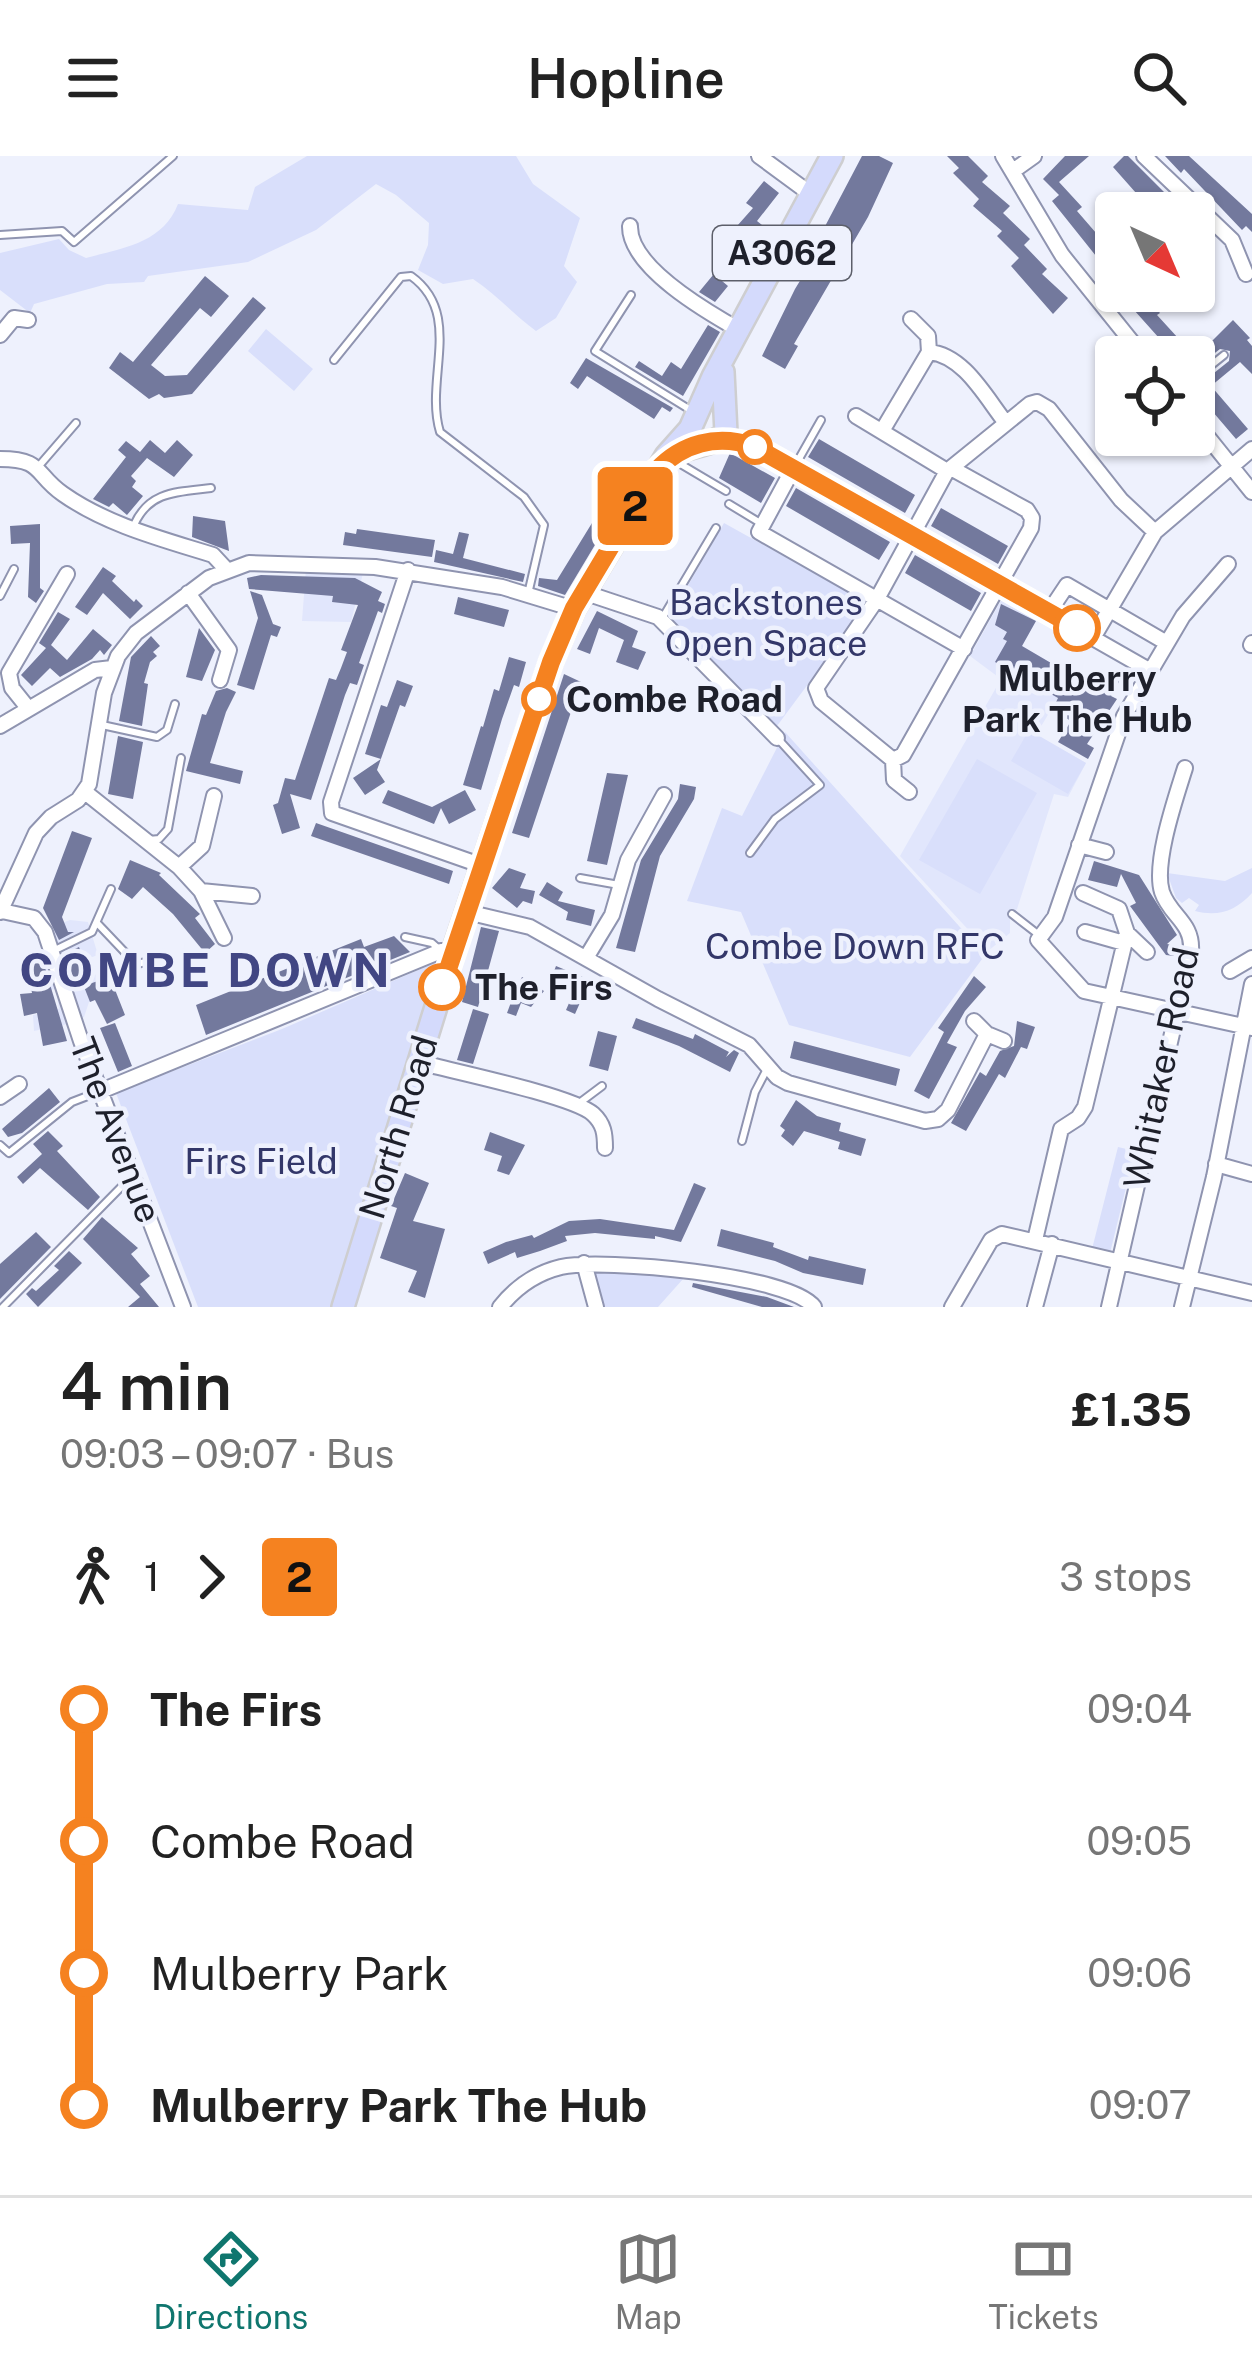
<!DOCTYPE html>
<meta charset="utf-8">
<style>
body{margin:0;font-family:"Public Sans",sans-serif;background:#f6f6f6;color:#222;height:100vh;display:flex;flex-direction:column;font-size:45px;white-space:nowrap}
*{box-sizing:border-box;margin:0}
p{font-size:39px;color:#767676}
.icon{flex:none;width:66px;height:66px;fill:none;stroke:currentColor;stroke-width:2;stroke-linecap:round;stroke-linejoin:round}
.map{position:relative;height:1151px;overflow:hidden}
.drawer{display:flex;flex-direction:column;background:#fff;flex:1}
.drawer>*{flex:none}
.badge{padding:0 24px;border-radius:9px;font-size:42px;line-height:78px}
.needle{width:78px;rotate:136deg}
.fabs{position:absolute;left:1095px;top:36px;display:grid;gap:24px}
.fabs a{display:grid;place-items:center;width:120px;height:120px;border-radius:12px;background:#fff;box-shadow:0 3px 9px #0004;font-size:60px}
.map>.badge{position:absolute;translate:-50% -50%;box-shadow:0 0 0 6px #fff}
.legs{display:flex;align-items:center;gap:18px;height:132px;padding:0 60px;font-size:39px}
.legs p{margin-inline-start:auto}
.headline{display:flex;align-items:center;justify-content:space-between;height:204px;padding:0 60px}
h1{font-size:66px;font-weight:600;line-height:90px}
ul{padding:0 60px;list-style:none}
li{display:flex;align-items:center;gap:42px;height:132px;font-size:45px}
li i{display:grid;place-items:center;width:18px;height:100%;margin:0 15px;background:currentColor}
li i::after{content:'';width:30px;height:30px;margin:-15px;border:9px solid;border-radius:50%;background:#fff}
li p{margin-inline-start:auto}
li:first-child i{background:linear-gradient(#0000 50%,currentColor 0)}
li:last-child i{background:linear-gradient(currentColor 50%,#0000 0)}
header{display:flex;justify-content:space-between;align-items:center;height:156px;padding:0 60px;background:#fff;font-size:54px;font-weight:600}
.tab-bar{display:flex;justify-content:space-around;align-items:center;height:168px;border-top:3px solid #e0e0e0;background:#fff;font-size:33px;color:#767676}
.tab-bar a{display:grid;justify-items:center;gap:6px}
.tab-bar .selected{color:#0f766e}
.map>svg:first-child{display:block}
</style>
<header><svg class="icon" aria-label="menu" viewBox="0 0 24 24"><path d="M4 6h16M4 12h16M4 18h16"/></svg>Hopline<svg class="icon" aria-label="search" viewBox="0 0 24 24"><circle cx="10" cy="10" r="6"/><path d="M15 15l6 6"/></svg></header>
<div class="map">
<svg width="1252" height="1151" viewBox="0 0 1252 1151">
<rect width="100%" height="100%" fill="#eef1fd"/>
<path fill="#e1e6fc" d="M306,413L363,417L351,466L302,465Z
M1003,441L1036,465L1022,490L1051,507L1054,504L1072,518L1036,579L1086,607L1068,641L1054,638L1017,753L1010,761V777L988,795L900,700L1001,523L970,500Z
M70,764L88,766L98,799L69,809L74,825L108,815L117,836L89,846L84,861L68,868L34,875L33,859L59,853L56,833L33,837L26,802L56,785L51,771Z"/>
<path fill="#d9dffb" d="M307,0H516L533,28L580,62L564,110L577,126L556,162L536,175C513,158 496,138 473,123L443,128L418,114L428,89L429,67L396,39L376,28L316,74L248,106L148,120L144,126L107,128L34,148L30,157L0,134V97L59,83L69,94L86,102C123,92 163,87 178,48L248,54L255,31Z
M266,173L313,213L294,235L248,195Z
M724,367L868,447L777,570L668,464Z
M1029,574L1086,607L1068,638L1011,605Z
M785,576L985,799L910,901L789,869L741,756L687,745L722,652L742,660Z
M977,603L1037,637L980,738L919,704Z
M1252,712V737C1236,755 1218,761 1195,755L1199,749L1189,742L1182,747L1176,742L1167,717L1225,725Z
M439,805L332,1151H198L116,937L282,873Z
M1118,991L1135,995L1110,1097L1092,1093Z
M598,1113L677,1116L683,1123L658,1151H599L593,1117Z"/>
<path fill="#73799d" d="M862,0H879L893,7L868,61L794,188L798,190L785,213L762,200L795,133L809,110L815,114L832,81L822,76Z
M947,0H968L988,20L982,26L1010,50L1003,57L1030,83L1024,89L1047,113L1042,118L1068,142L1053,158L1011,110L1019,102L997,80L1002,75L973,50L979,43L953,17L959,12Z
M1065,0H1089L1059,26L1082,51L1077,55L1116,100V125L1052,45L1059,39L1043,23Z
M1124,0H1128L1185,57H1158L1144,46L1113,11Z
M1165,0H1189L1252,58V76L1246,70L1242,74L1184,13L1181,17Z
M764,25L779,37L757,65L762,69L739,95L745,100L722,125L728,130L715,146L699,136L718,113L712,108L735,84L729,79L753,52L746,47Z
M205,120L229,140L211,161L200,152L151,209L165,220L187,219L253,141L266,152L192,238L164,242L159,238L149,243L109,212L120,196L133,206Z
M1117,135H1142L1160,157L1157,159L1189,194L1176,201Z
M1233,164L1250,182L1247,184L1252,190V218L1240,206L1211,230L1248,273L1236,283L1201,242L1206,238L1199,229L1229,205L1230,195L1220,193L1194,213V203Z
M708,169L720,176L683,240L635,211L639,205L662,220L671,206L681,213Z
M586,202L673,252L670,256L662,251L654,263L587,220L578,233L570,227Z
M819,283L915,339L905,357L808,301Z
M150,284L165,297L177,284L193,299L174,321L147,302L131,320L136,325L132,331L143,340L127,359L113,347L109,351L93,343L126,301L118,294L126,285L140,296Z
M730,297L775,322L761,347L719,322Z
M627,310L638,317L565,439L538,430L539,422L557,424Z
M796,332L890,386L879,404L786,350Z
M941,352L1008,390L998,408L931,370Z
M193,360L225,365L229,395L192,381Z
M40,368V432L44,435L36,447L28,441L30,387L11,388L10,370Z
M357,373L435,384L432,401L343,389L345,376L356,378Z
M459,376L469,378L463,402L525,418L523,426L434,406L436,394L453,398Z
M915,399L981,437L971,455L905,417Z
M103,411L116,420L112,425L134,446L136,443L143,450L130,463L103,437L87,459L75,451Z
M261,419L355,422L382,436L378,445L385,448L382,457L378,455L359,507L364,509L357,529L350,527L345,539L311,644L290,638L300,672L282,678L273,649L278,647L285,622L295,624L329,522L336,524L341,512L347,496L341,494L358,449L332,446L333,440L249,433L247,422Z
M250,435L262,439L273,468L281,471L277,481L271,479L254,534L237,529L258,462Z
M458,441L509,454L504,471L454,458Z
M1001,448L1036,465L1022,490L1051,507L1054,504L1092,529L1101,513L1120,524L1111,540L1117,543L1087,588L1094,592L1088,603L1058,586L1071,565L1052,554L1058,542L995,506L1007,485L1003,483L1007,476L995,469Z
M597,455L638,475L632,491L646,496L638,514L616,506L624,484L599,472L590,498L577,493Z
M58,456L70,463L51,489L67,504L93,473L112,489L104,499L100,494L92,503L60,521L50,512L32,530L21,519L46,492L39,487Z
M199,472L215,494L202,525L186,521Z
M151,480L160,490L153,496L157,500L150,506L144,527L148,528L142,570L119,565L131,501Z
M509,501L526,506L519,531L514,529L502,563L481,634L463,629L481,570L483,571L494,533L499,535Z
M564,518L581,526L529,682L512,677Z
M397,524L413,530L405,551L400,549L377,614L385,626L365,639L353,622L381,603L365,598L381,549L387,551Z
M227,532L236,536L226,556L210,607L243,615L240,628L186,615L202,558L206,559L216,535Z
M118,580L143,586L133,643L108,638Z
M607,617L628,619L607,709L587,705Z
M680,628L696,631L694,643L660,700L635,796L616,792L641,704L678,643Z
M388,634L432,651L465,634L476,654L449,668L441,652L434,668L382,647Z
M316,667L453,715L449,728L311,680Z
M72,675L92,682L62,761L68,776H74L59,784L43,752Z
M130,704L161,717L159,719L200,758L195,762L215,788L205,797L173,758L143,731L132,743L118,733Z
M1094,705L1139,719L1177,779L1167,788L1177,790L1174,800L1166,799L1130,750L1136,747L1121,718L1117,731L1088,724Z
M509,712L526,718L520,732L535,735L532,748L523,745L517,752L492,732Z
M547,726L563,736L558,745L595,754L591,770L566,764L568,756L539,739Z
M481,771L499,775L478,851L462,846Z
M394,780L410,796L206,879L196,849L361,783L364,791Z
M79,791L92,827L110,821L125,859L107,868L95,844L90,846L81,823L75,825L64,798Z
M40,795L67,885L43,890L37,857L24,860L20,838L32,837L26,807L33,805L32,797Z
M556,810L590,824L575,858L566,854L573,838L549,828Z
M974,820L986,831L965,855L947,887L957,891L929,943L914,935L944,876L938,872Z
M522,821L544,835L531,851L521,847L516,860L507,857L513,841L496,832L500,823L517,832Z
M473,853L489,858L473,908L457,904Z
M636,862L693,883L695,878L729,896L726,901L734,894L739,897L730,916L679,890L632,872Z
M1017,865L1035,871L1027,893L1021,891L1005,922L999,918L966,975L951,967L980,916L986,920L1000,895L1014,890Z
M115,867L132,910L118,916L100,872Z
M598,875L617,880L608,915L589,910Z
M794,885L900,913L896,930L790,902Z
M49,932L60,946L22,977L8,981L2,973Z
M796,944L817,960L841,967L839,975L866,983L861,1000L838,993L840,986L804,975L793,990L781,980L785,974L780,970Z
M48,975L63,990L57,995L100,1041L88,1054L40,1012L23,1028L17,1021L42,998L33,988Z
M490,976L525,989L509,1019L497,1015L502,1000L484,994Z
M405,1017L429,1027L413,1065L445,1073L425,1142L408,1136L417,1115L380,1102L397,1052L391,1050Z
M694,1027L706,1032L681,1086L655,1080V1083L595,1077L565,1080L567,1085L540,1095L517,1102L515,1096L488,1108L483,1096L506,1086L532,1079L534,1082L569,1065L600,1063L674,1074Z
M102,1061L138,1092L131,1098L150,1120L140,1128L159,1151H128L140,1141L83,1083Z
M721,1073L774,1087L773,1091L808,1104L809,1100L866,1113L863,1129L803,1117L775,1105L717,1090Z
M36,1076L51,1091L0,1143V1108Z
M69,1095L82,1107L38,1151L26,1138L32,1132L36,1135L59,1114L54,1110Z
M693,1127L767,1141L794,1151H762L692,1131Z"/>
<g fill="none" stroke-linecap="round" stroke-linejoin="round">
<g stroke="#8f94b0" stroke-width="10">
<path id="service" d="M0,79L62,75L74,86L173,0
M631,139L595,195L692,255
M334,204L401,121L411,120C464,158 424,223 440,276L524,341L544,369L528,438
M1194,223L1224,199
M672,303L726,335
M796,308L821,264
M38,311L76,267
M729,348L762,368
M134,369C149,335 177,336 211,332
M0,440L14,413
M663,461L716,372
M102,569L157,581L167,574L175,548
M149,684L159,683L168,673L181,602
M750,697L775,663L820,629L779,584
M580,722L619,729
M1012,758L1039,779
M97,767L136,808L152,805L167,817
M405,781L432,787L440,794
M53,795L92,776L111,733
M578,948L602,930
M742,985L755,936L767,913
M0,989L9,997L72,946L98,936
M3,1151L130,1022"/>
</g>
<g stroke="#8f94b0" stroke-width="18">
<path id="minor" d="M759,0L812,39
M1003,0L1062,99L1144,201
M1144,0L1232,84L1246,118
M1013,15L1034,0
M630,70C629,111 707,156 741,175
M911,163L928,180L929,196C964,199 986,242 1006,267
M0,179L14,162L28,164
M856,260L947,315
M1194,264L1252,336
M882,275L929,196
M718,285L741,286L763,294L1149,514
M0,303C44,303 34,318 63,338C107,369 162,383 213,399L226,413
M794,311L759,376L964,493
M951,312L1027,354L1032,362L1031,372L903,599L893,604L821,545L816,532L877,443L947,315L951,312L1030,248L1037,246L1049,253L1121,344L1155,376
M1228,408L1183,460L1124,560L1055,761L1038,784L1084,835L1252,872
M408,414L331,646L332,657L483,710
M583,436L658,461L777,582
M188,437L229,494L220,524
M1049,456L1067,429L1165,486
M1093,482L1155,376L1252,293
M1251,489L1252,487
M28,552L12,532L9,517L67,418
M0,570L95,514L112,512
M893,604L894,624L909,636
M85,636L179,711L201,735L252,740
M1079,689L1106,696
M179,711L202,690L214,640
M201,735L224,782
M2,755L34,762L45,776L81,885L183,1151
M0,756L36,677L51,661L78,644L89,628L104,537L118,500L136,477L209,422L249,407L375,411L502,431L574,453
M467,756L530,771L658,843L749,889L777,921L788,927L925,965L938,963L948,954L987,878
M1085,776L1124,787
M1127,777L1147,796
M586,802L612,759L628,704L664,639
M1230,815L1252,802
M974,865L987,878L1004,885
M418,906C452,915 573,940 593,958C604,968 605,978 605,992
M101,935L441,795L453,796
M0,941L19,928
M1216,1008L1252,1018
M1035,1084L1061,973L1078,962L1085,951L1127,777L1119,753L1083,737
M584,1107L596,1151
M500,1151C516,1131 536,1117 561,1111C603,1102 790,1119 814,1151
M952,1151L991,1084L1002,1078L1252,1137
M1035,1151L1052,1088
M1109,1151L1191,795C1193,766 1170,760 1162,736C1153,707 1176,641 1185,612
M1182,1151L1214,1021L1252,828"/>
</g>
<g stroke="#ceced0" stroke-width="26">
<path id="primary" d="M676,297C692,289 715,289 726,277L723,216
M343,1151L453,796L551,506L574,453L666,300L690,273L713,221L832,0"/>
</g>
<use href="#service" stroke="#fff" stroke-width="6"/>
<use href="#minor" stroke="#fff" stroke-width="14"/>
<use href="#primary" stroke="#d4dafc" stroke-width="21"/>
</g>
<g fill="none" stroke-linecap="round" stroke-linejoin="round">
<g stroke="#fff" stroke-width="27">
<path id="line-1" d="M442,831L551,506L574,452L656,315C682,287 717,278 753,290L1077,472"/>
</g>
<use href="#line-1" stroke="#f58220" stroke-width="18"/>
</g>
<g fill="#fff" stroke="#f58220" stroke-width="6">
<circle cx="755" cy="291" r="15"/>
<circle cx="1077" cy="472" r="21"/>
<circle cx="539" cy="543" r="15"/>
<circle cx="442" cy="831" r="21"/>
</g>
<g text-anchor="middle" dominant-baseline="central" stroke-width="9" stroke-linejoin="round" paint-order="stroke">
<rect fill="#eef1fd" stroke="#5c5f6a" stroke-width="3" x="713" y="70" width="138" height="54" rx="9"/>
<g font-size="33" font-weight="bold" fill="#1e202b">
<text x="782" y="97">A3062</text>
</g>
<g font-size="36" fill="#333769" stroke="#eef1fd">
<text x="766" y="446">Backstones<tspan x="766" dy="41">Open Space</tspan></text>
<text x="855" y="790">Combe Down RFC</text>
<text x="261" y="1005">Firs Field</text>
</g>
<g font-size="36" font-weight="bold" fill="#1e202b" stroke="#eef1fd" text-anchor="start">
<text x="1077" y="522" text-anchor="middle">Mulberry<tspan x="1077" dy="41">Park The Hub</tspan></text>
<text x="566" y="543">Combe Road</text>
<text x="475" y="831">The Firs</text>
</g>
<g font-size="36" fill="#1e202b" stroke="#eef1fd">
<text transform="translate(1161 912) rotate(-78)">Whitaker Road</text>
<text transform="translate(398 971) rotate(-73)">North Road</text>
<text transform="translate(116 974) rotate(69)">The Avenue</text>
</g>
<g font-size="48" font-weight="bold" letter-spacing="3" fill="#414683" stroke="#eef1fd">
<text x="206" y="813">COMBE DOWN</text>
</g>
</g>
</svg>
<div class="fabs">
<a><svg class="needle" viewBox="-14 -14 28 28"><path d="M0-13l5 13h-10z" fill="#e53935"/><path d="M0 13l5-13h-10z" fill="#767676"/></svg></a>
<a><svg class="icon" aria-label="locate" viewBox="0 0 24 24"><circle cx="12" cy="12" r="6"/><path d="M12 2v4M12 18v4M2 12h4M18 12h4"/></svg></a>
</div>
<b class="badge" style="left:635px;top:350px;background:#f58220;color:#111">2</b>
</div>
<section class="drawer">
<div class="headline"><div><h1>4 min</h1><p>09:03 – 09:07 · Bus</p></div><b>£1.35</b></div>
<div class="legs"><svg class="icon" aria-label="walk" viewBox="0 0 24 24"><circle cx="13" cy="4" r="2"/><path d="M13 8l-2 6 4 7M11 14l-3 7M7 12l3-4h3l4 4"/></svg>1<svg class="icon" aria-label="forward" viewBox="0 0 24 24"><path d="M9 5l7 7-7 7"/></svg><b class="badge" style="background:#f58220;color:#111">2</b><p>3 stops</p></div>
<ul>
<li><i style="color:#f58220"></i><b>The Firs</b><p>09:04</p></li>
<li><i style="color:#f58220"></i><span>Combe Road</span><p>09:05</p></li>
<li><i style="color:#f58220"></i><span>Mulberry Park</span><p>09:06</p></li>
<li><i style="color:#f58220"></i><b>Mulberry Park The Hub</b><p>09:07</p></li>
</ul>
</section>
<nav class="tab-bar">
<a class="selected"><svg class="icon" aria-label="directions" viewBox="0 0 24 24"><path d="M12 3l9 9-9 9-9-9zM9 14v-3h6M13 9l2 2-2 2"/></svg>Directions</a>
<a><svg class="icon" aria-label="map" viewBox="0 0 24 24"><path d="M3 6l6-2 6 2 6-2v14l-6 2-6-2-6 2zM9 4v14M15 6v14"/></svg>Map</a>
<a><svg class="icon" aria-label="tickets" viewBox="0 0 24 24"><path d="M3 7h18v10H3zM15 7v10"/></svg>Tickets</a>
</nav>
